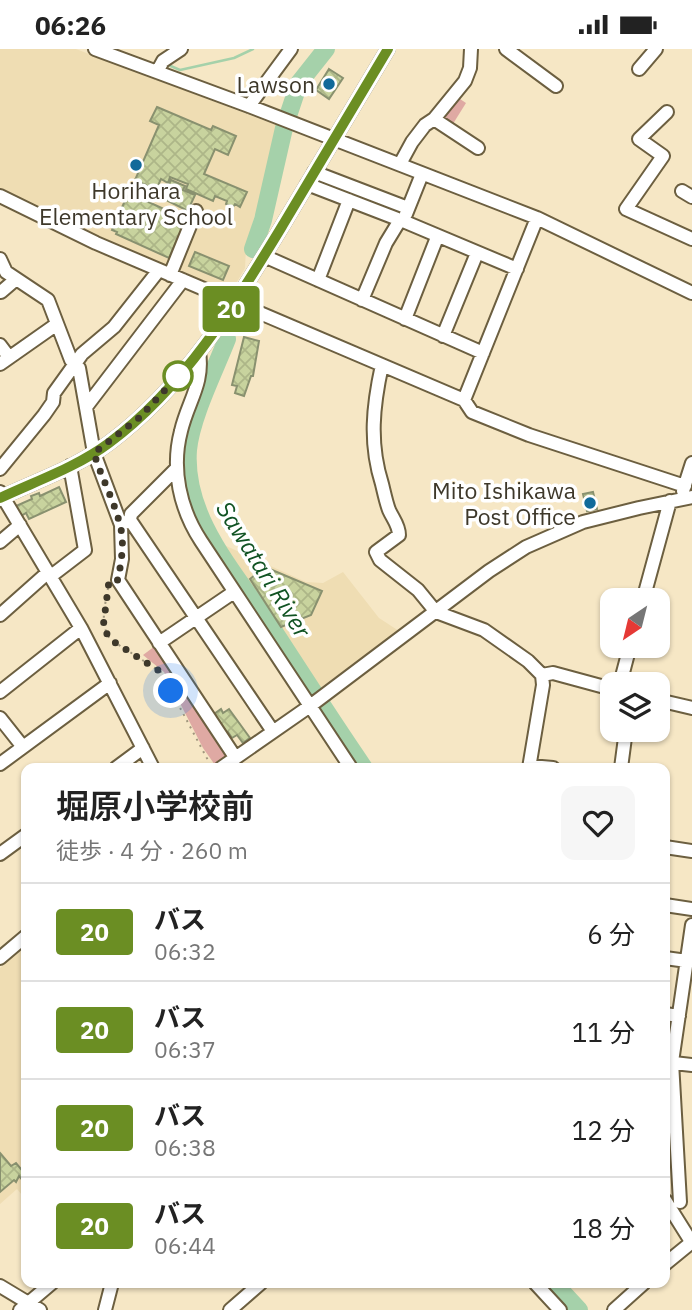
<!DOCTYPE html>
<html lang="ja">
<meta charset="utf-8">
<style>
body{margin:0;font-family:"IBM Plex Sans","Noto Sans JP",sans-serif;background:#f6f6f6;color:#222;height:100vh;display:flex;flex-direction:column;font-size:26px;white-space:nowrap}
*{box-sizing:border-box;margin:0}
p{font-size:23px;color:#767676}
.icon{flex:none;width:38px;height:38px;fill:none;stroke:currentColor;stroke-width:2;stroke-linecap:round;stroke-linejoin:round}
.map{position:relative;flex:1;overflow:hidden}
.drawer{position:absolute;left:21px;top:714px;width:649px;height:525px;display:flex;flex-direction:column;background:#fff;border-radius:14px;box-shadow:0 2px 5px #0004}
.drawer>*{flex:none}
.badge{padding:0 14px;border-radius:5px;font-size:24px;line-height:46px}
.needle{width:46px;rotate:215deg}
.tools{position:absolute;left:600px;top:539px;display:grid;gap:14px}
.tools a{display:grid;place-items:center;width:70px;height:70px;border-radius:14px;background:#fff;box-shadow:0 2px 5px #0004;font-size:35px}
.you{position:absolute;width:35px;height:35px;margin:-18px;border:5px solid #fff;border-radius:50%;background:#1a73e8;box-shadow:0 0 0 10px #1a73e833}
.map>.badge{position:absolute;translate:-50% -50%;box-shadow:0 0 0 4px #fff}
.round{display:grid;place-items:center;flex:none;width:74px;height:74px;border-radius:14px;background:#f6f6f6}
.overview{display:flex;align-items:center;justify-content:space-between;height:119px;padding:0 35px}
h1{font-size:33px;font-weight:600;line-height:52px}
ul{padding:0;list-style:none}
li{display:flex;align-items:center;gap:21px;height:98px;padding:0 35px;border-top:2px solid #e0e0e0}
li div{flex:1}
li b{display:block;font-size:26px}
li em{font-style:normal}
li .badge{min-width:77px;font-weight:700;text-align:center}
.status{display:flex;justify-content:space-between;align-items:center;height:49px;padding:0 35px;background:#fff;direction:ltr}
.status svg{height:19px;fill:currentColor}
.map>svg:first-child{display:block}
</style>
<div class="status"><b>06:26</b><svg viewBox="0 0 49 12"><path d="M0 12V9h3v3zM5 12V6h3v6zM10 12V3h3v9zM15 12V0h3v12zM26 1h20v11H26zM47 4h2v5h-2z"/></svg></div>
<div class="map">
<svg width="692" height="1261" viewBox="0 0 692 1261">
<defs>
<pattern id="building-cross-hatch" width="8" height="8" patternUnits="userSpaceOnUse" patternTransform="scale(1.75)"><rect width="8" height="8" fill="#c8d39e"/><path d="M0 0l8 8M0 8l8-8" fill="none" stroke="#adb688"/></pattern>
</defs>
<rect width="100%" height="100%" fill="#f6e7c5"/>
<path fill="#efddb3" d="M0,0H76L276,76L274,89L279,91L258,165H255L246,199L245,219L231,243L96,186L0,140Z
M224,496L306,533L323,534L343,523L379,569L399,582L320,639Z
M26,897V1151L17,1140L0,1155V919Z"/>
<path fill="#dfa9a3" d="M457,48L466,54L451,78L441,71Z
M155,597L228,706L215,716L203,699L164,623L143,606Z"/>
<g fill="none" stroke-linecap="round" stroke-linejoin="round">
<path stroke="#a5d1aa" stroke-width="2.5" d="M166,15L180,21L234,9L253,0"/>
<path stroke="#a5d1aa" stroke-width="18" d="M253,200L263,171L284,79L299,34L326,0
M227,290C215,321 191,368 188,401C183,470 237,526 273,581C303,627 333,674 364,719
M554,1234L579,1261"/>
</g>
<path fill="url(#building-cross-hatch)" stroke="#89916f" stroke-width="2" d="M329,20L343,29L329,50L316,41Z
M157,58L211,81L213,77L236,87L228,106L215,100L204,125L247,143L240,158L235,155L233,158L226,155L227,152L215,147L213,152L186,140L188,135L170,128L168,134L161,130L156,141L135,131L159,76L150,72Z
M171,131L185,137L183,141L195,146L189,159H192L190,163L162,149Z
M133,146L186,170L169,209L116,185L117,183L112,181L127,147L132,149Z
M195,203L229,217L223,231L189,217Z
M244,288L259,292L253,327H251L244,347L235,344L237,337L232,336Z
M59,438L66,453L29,470L26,464L21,467L16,457L32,450L31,447L39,444L40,447Z
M593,443L597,460L587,462L583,445Z
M265,518L322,542L311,566L281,578L250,530Z
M221,660L223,664L229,660L250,689L243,694L237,686L232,689L228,683L227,684L214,665Z
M0,1104L11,1117L16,1114L26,1126L25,1134L19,1127L16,1133L14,1131L0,1143Z"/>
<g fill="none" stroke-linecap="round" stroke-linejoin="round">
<g stroke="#6c5f40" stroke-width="16">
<path id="minor" d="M95,0L249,57L537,169L692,244
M506,0L556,37
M639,20L656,0
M157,23L163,12L181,0
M249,57L291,0
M667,63L639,90L663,107L626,160L692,190
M434,70L478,99
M400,115L412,93L425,76L434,70L465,32L470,19L471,0
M314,123L408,159
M307,135L403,172L517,220
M682,142L692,148
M0,147L96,194L464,351L472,363L529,386L685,437
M406,165L422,125
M264,207L483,304
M0,210L6,223L48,251L71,311L79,319L94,404L121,476L122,510L118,531L235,708
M170,226L196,162
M318,231L349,151
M1,243L15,231
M362,251L386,194L400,171
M405,270L436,191
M443,287L477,204
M0,296L9,308
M199,303C204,335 188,352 181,382C171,420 180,460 201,492L351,719
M0,315L57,275
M382,316C373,357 369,394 382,435C384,443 386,453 389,461C393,470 399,476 399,486L376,503L380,511L418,541L436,563L484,581L528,612L542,626L543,636L529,719
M464,351L537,169
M86,358L183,231
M0,420L44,366L53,353L54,344L82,305L114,278L159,221
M683,442L692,414
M0,443L81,579L153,719
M0,449C36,432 77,418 109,394C185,338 236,253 284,174C319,116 353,58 388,0
M130,471L131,465L177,419
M121,476L130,471L272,681
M0,493L20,476
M643,551L670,452
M0,566L45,526L55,524L85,501L70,417
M159,594L234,543
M542,626L553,624L612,640
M620,635L630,597
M0,643L81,579
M658,651L692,659
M0,669L23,698
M0,715L110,634
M530,717L553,719
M116,719L143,699
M221,719L310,657L489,522L526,498L583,473L639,459L692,448
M621,719L626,681
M665,798L692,802
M0,805L26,786
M665,856L692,860
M0,909L26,887
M665,909L687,912
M665,965L679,967
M665,1013L692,1016
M665,1151L692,1194
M680,1153L672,1013L692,876
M665,1215L692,1193
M535,1234L560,1261
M0,1237L40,1261
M20,1261L52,1234
M105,1261L112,1234
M230,1261L261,1234
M614,1261L644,1234"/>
</g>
<path stroke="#a0967d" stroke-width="2" stroke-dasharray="2 5" stroke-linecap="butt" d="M108,539C105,558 99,576 111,591L161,623L210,715"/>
<use href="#minor" stroke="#fff" stroke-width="12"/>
</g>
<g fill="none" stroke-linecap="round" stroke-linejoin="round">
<g stroke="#fff" stroke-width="16">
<path id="line" d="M0,449C36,432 77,418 109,394C185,338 236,253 284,174C319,116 353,58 388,0"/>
</g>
<use href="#line" stroke="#6b8e23" stroke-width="10"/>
<path stroke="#3e382a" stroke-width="7" stroke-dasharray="0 12.6" d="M171,642L161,623L111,591L103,579L109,532L118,531C121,513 125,494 120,476C114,451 101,428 94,404L139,369L178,327"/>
</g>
<g fill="#116a9a" stroke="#fff" stroke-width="2.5">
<circle cx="329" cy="35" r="7"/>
<circle cx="136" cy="116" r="7"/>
<circle cx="590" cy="454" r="7"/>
</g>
<circle fill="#fff" stroke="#6b8e23" stroke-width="3.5" cx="178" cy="327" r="14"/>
<g text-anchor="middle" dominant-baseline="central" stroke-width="7" stroke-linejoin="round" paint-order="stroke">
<g font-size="23" fill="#3e382a" stroke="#fff" text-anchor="end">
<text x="315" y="35">Lawson</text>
<text x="136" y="141" text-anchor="middle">Horihara<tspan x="136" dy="26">Elementary School</tspan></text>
<text x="576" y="441">Mito Ishikawa<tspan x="576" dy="26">Post Office</tspan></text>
</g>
<g font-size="24" font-style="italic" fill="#115323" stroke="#fff">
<text transform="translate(264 520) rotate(58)">Sawatari River</text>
</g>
</g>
</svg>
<div class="tools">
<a><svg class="needle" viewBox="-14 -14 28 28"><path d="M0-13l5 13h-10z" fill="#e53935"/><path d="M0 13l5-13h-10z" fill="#767676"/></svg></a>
<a><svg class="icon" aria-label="layers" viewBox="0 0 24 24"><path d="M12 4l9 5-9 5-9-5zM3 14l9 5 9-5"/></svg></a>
</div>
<div class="you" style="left:171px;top:642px"></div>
<b class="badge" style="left:231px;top:260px;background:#6b8e23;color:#fff">20</b>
<section class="drawer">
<div class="overview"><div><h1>堀原小学校前</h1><p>徒歩 · 4 分 · 260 m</p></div><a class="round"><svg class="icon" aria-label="heart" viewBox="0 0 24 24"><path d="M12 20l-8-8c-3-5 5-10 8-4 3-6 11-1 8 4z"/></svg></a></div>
<ul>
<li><span class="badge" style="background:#6b8e23;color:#fff">20</span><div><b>バス</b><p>06:32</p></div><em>6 分</em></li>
<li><span class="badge" style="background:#6b8e23;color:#fff">20</span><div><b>バス</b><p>06:37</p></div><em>11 分</em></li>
<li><span class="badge" style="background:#6b8e23;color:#fff">20</span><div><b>バス</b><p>06:38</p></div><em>12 分</em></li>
<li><span class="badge" style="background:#6b8e23;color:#fff">20</span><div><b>バス</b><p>06:44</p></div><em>18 分</em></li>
</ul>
</section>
</div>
